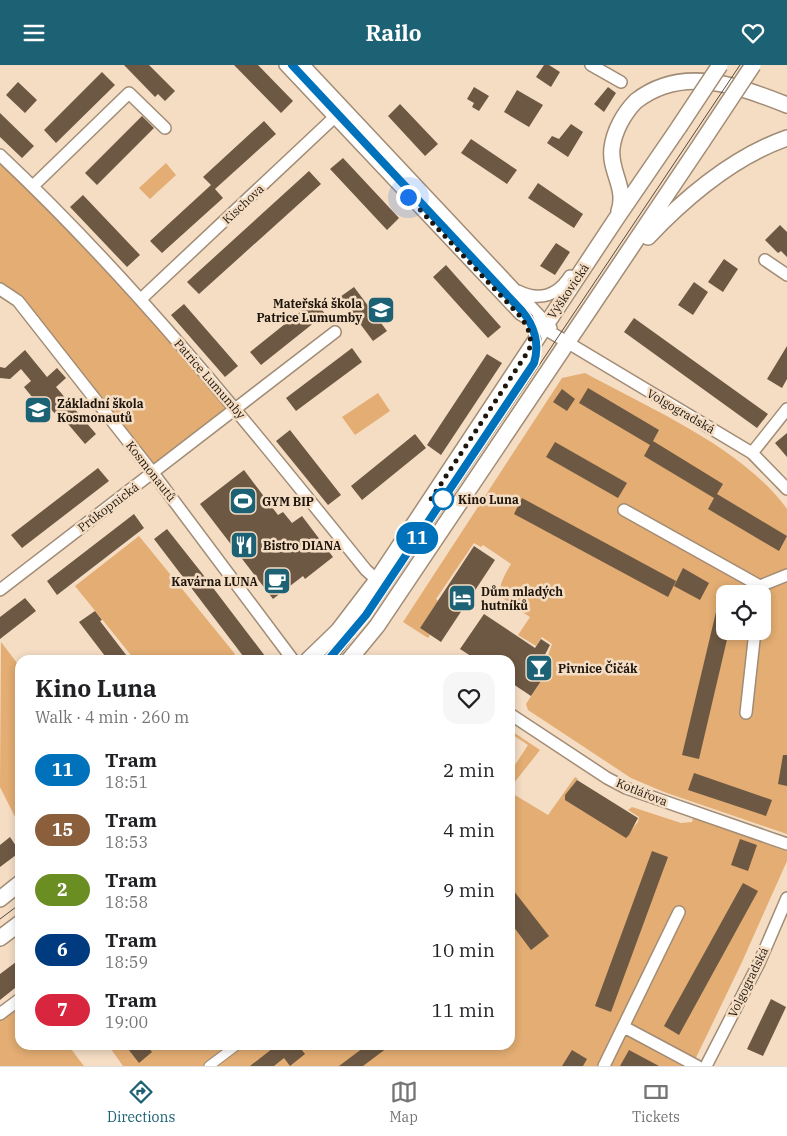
<!DOCTYPE html>
<meta charset="utf-8">
<style>
body{margin:0;font-family:"IBM Plex Serif",serif;background:#f6f6f6;color:#202124;height:100vh;display:flex;flex-direction:column;font-size:19px;white-space:nowrap}
*{box-sizing:border-box;margin:0}
p{font-size:16px;color:#757577}
.icon{flex:none;width:28px;height:28px;fill:none;stroke:currentColor;stroke-width:2;stroke-linecap:round;stroke-linejoin:round}
.map{position:relative;flex:1;overflow:hidden}
.details{position:absolute;left:15px;top:590px;width:500px;height:395px;display:flex;flex-direction:column;background:#fff;border-radius:15px;box-shadow:0 2px 8px #0003}
.details>*{flex:none}
.badge{padding:0 10px;border-radius:16px;font-size:18px;line-height:32px}
.controls{position:absolute;left:716px;top:520px;display:grid;gap:10px}
.controls a{display:grid;place-items:center;width:55px;height:55px;border-radius:10px;background:#fff;box-shadow:0 2px 8px #0003;font-size:25px}
.you{position:absolute;width:25px;height:25px;margin:-12px;border:4px solid #fff;border-radius:50%;background:#1a73e8;box-shadow:0 0 0 8px #1a73e833}
.map>.badge{position:absolute;translate:-50% -50%;box-shadow:0 0 0 2px #fff}
.round{display:grid;place-items:center;flex:none;width:52px;height:52px;border-radius:15px;background:#f6f6f6}
.headline{display:flex;align-items:center;justify-content:space-between;height:85px;padding:0 20px}
h1{font-size:24px;font-weight:700;line-height:38px}
ul{padding:0;list-style:none}
li{display:flex;align-items:center;gap:15px;height:60px;padding:0 20px}
li div{flex:1}
li b{display:block;font-size:19px}
li em{font-style:normal}
li .badge{min-width:55px;font-weight:700;text-align:center}
header{display:flex;justify-content:space-between;align-items:center;height:65px;padding:0 20px;background:#1d6274;color:#fff;font-size:22px;font-weight:700}
.tabs{display:flex;justify-content:space-around;align-items:center;height:70px;border-top:1px solid #e0e0e0;background:#fff;font-size:14px;color:#757577}
.tabs a{display:grid;justify-items:center;gap:2px}
.tabs .on{color:#1d6274}
.map>svg:first-child{display:block}
</style>
<header><svg class="icon" aria-label="menu" viewBox="0 0 24 24"><path d="M4 6h16M4 12h16M4 18h16"/></svg>Railo<svg class="icon" aria-label="heart" viewBox="0 0 24 24"><path d="M12 20l-8-8c-3-5 5-10 8-4 3-6 11-1 8 4z"/></svg></header>
<div class="map">
<svg width="787" height="1001" viewBox="0 0 787 1001">
<rect width="100%" height="100%" fill="#f5ddc4"/>
<path fill="#e3ad73" fill-rule="evenodd" d="M0,89L236,345L153,408L18,236L0,224Z
M166,98L176,110L150,134L139,123Z
M585,308C651,344 743,383 787,444V769L664,727L631,713L528,645L526,639L541,616L543,605L552,579L542,572L536,581L518,570L530,552C502,533 490,533 511,499L483,480L481,482L474,478L436,534L438,536L420,563L430,570L428,573L403,557L562,313ZM725,529H762V566H725Z
M378,328L390,346L355,370L342,352Z
M139,471L235,589L228,595H135L75,521Z
M1,577L20,602V756L18,758L0,722Z
M510,665L540,685L510,723V697L515,700L528,680L510,668Z
M575,712L578,714L572,721L628,769L638,757L639,752L628,745L632,742L681,758L692,757L693,753L787,786V796L742,897L692,1001H123L108,980H510V727L548,750Z
M20,940V980H68L84,1001H0V955Z"/>
<path fill="#6d5843" d="M124,0H149L175,26L165,36L158,29L155,32Z
M234,0H258L293,36L281,48Z
M544,0H549L560,7L551,22L536,12Z
M102,7L115,20L56,78L44,65Z
M18,17L37,35L25,48L6,30Z
M474,22L489,31L479,46L472,42L474,38L467,34Z
M608,22L616,28L604,47L594,39Z
M517,25L543,40L529,62L504,47Z
M400,39L438,79L425,91L388,51Z
M0,48L34,81L22,93L0,72Z
M142,51L154,63L97,120L85,108Z
M264,56L276,69L215,124L223,133L162,188L150,176L211,120L203,112Z
M571,59L583,67L568,92L547,78L552,71L559,74Z
M471,74L517,105L507,119L461,88Z
M343,93L399,153L387,165L330,104Z
M309,106L321,119L199,229L187,217Z
M538,118L583,149L574,163L528,133Z
M83,130L140,190L127,202L70,142Z
M780,160L787,167V192L781,186L778,188L765,175Z
M556,178L570,187L555,210L540,201Z
M724,194L738,204L723,227L708,217Z
M446,200L501,262L488,273L433,212Z
M694,217L708,227L693,250L678,240Z
M354,222L387,266L373,276L340,232Z
M315,235L325,249L261,300L250,287Z
M184,239L238,301L225,312L171,250Z
M634,253L768,349L757,363L624,267Z
M787,281V314L782,323L767,314Z
M352,283L362,297L296,346L286,333Z
M25,285L47,312L57,303L66,313L56,322L96,369L85,379L62,352L60,354L46,339L41,343L24,322L31,316L21,304L10,314L0,313V302L5,303Z
M487,289L502,298L441,390L427,380Z
M588,323L659,365L653,376L723,419L717,429L787,471L779,486L708,444L714,433L644,391L650,380L579,338Z
M562,324L575,334L567,346L553,337Z
M290,365L341,430L328,440L276,376Z
M787,368V392L775,378Z
M415,369L426,383L362,435L351,421Z
M555,377L627,418L618,433L546,392Z
M98,403L109,416L22,483L11,470Z
M244,405L278,450L283,447L292,458L302,451L333,492L305,514L303,511L273,534L200,439Z
M522,433L676,516L668,532L514,449Z
M134,449L144,463L57,530L47,516Z
M167,464L201,507L268,595H246L237,583L154,474Z
M474,481L495,495L441,577L420,563Z
M683,503L709,518L700,535L674,521Z
M25,533L36,546L0,574V552Z
M95,546L102,555L100,556L130,595H108L79,557Z
M716,547L725,549V566H729L699,694L682,690Z
M484,549L535,583L541,574L550,580L534,611L541,616L531,631L510,617V595H477L460,584Z
M783,690H787V721L778,719Z
M694,708L772,735L766,751L688,725Z
M577,715L638,753L629,770L626,773L565,735V730Z
M10,772L20,787L0,802V780Z
M740,774L757,780L748,806L731,800Z
M652,786L668,792L611,947L595,941Z
M743,818L758,826L679,970L664,961Z
M510,821L549,871L531,885L510,857Z
M20,894V919L0,935V909Z
M771,934L786,942L763,991L747,984Z
M125,980H146L152,987L139,998Z
M277,980H286L289,984L298,980L305,989L290,1001L284,993L274,1001H250Z
M367,980H391L363,1001H339Z
M572,985L587,994L583,1001H562Z
M629,985L659,1001H620Z"/>
<g fill="none" stroke-linecap="round" stroke-linejoin="round">
<g stroke="#a28c75" stroke-width="11">
<path id="pedestrian" d="M209,1001L237,980"/>
</g>
<g stroke="#a28c75" stroke-width="14">
<path id="minor" d="M285,0L520,249L752,388L787,424
M304,0L551,263
M591,0L621,17
M0,90C135,217 250,361 366,505L377,515
M33,121L129,28L165,63
M765,195L787,210
M0,224L18,236L153,408L293,595
M518,226C540,237 558,230 570,211
M141,234L340,47
M752,388L787,344
M624,445L760,521
M760,521L787,510
M0,525L335,267
M746,648L755,566
M510,649L607,713L626,723L787,779
M0,949L20,934
M624,962L697,1001
M604,1001L679,847
M706,1001L759,898L787,833"/>
</g>
<g stroke="#a28c75" stroke-width="18">
<path id="tertiary" d="M619,146C627,123 609,106 612,83C614,66 624,48 636,36C682,0 736,20 787,40
M648,172C687,131 733,92 787,73
M308,595L338,566L377,515L616,154L679,62
M349,595L377,561L702,77
M0,834L20,818
M0,873L20,858"/>
</g>
<use href="#pedestrian" stroke="#fff" stroke-width="9"/>
<use href="#minor" stroke="#fff" stroke-width="11"/>
<use href="#tertiary" stroke="#fff" stroke-width="15"/>
<path stroke="#564a3d" stroke-width="1" d="M298,0L532,250L541,273L539,296
M336,595L378,541L740,0
M0,854L20,839"/>
<g stroke="#a28c75" stroke-width="18" stroke-linecap="butt">
<path id="tertiary-bridge" d="M679,62L720,0
M702,77L753,0"/>
</g>
<use href="#tertiary-bridge" stroke="#fff" stroke-width="15"/>
</g>
<g fill="none" stroke-linecap="round" stroke-linejoin="round">
<g stroke="#fff" stroke-width="11">
<path id="line" d="M292,0L522,246C534,260 540,279 534,298L366,550L328,595"/>
</g>
<use href="#line" stroke="#0072bc" stroke-width="8"/>
<path stroke="#1e160d" stroke-width="5" stroke-dasharray="0 9" d="M408,132L520,251C528,262 533,272 529,285L431,434H443"/>
</g>
<defs>
<g id="school-square" transform="scale(1.4375)"><rect x="-9" y="-9" width="18" height="18" rx="4" fill="#1d6274" stroke="#f5ddc4"/><path d="M0-5L7-2L0 1L-7-2ZM-4 1L0 2.5L4 1V4Q0 6-4 4Z" fill="#fff"/></g>
<g id="stadium-square" transform="scale(1.4375)"><rect x="-9" y="-9" width="18" height="18" rx="4" fill="#1d6274" stroke="#f5ddc4"/><path d="M0-5a6.5 5 0 1 0 0 10a6.5 5 0 1 0 0-10ZM-3.5-1.8h7v3.6h-7Z" fill="#fff"/></g>
<g id="restaurant-square" transform="scale(1.4375)"><rect x="-9" y="-9" width="18" height="18" rx="4" fill="#1d6274" stroke="#f5ddc4"/><path d="M-5-6h1v4h1v-4h1v4h1v-4h1v5L-1.5 .5V6h-2V.5L-5-1ZM5-6V6H3V1.5H1.5Q1.5-4 5-6Z" fill="#fff"/></g>
<g id="cafe-square" transform="scale(1.4375)"><rect x="-9" y="-9" width="18" height="18" rx="4" fill="#1d6274" stroke="#f5ddc4"/><path d="M-5.5-4.5H6V0H3Q3 3.5 0 3.5H-2.5Q-5.5 3.5-5.5 0ZM3-3.2v2h1.7v-2ZM-6 4.5H4V6H-6Z" fill="#fff"/></g>
<g id="hotel-square" transform="scale(1.4375)"><rect x="-9" y="-9" width="18" height="18" rx="4" fill="#1d6274" stroke="#f5ddc4"/><path d="M-6-4.5h1.5V1H6V5H4.5V3h-9V5H-6ZM-4 0a1.8 1.8 0 1 1 3.6 0ZM.5 0V-2.5h3Q6-2.5 6 0Z" fill="#fff"/></g>
<g id="bar-square" transform="scale(1.4375)"><rect x="-9" y="-9" width="18" height="18" rx="4" fill="#1d6274" stroke="#f5ddc4"/><path d="M-6-5H6L.8 .8V4.5H3.5V6h-7V4.5H-.8V.8Z" fill="#fff"/></g>
</defs>
<g fill-rule="evenodd">
<use href="#school-square" x="381" y="245"/>
<use href="#school-square" x="38" y="345"/>
<use href="#stadium-square" x="243" y="436"/>
<use href="#restaurant-square" x="244" y="480"/>
<use href="#cafe-square" x="277" y="516"/>
<use href="#hotel-square" x="462" y="533"/>
<use href="#bar-square" x="539" y="603"/>
</g>
<circle fill="#fff" stroke="#0072bc" stroke-width="2.5" cx="443" cy="434" r="10"/>
<g text-anchor="middle" dominant-baseline="central" stroke-width="5" stroke-linejoin="round" paint-order="stroke">
<g font-size="12" fill="#1e160d" stroke="#f5ddc4">
<text transform="translate(243 139) rotate(-43)">Kischova</text>
<text transform="translate(568 226) rotate(-56)">Výškovická</text>
<text transform="translate(210 314) rotate(49)">Patrice Lumumby</text>
<text transform="translate(681 346) rotate(30)">Volgogradská</text>
<text transform="translate(151 406) rotate(52)">Kosmonautů</text>
<text transform="translate(108 442) rotate(-37)">Průkopnická</text>
<text transform="translate(642 727) rotate(22)">Kotlářova</text>
<text transform="translate(748 917) rotate(-64)">Volgogradská</text>
</g>
<g font-size="12" font-weight="bold" fill="#1e160d" stroke="#f5ddc4" text-anchor="start">
<text x="362" y="238" text-anchor="end">Mateřská škola<tspan x="362" dy="14">Patrice Lumumby</tspan></text>
<text x="57" y="338">Základní škola<tspan x="57" dy="14">Kosmonautů</tspan></text>
<text x="262" y="436">GYM BIP</text>
<text x="263" y="480">Bistro DIANA</text>
<text x="258" y="516" text-anchor="end">Kavárna LUNA</text>
<text x="481" y="526">Dům mladých<tspan x="481" dy="14">hutníků</tspan></text>
<text x="558" y="603">Pivnice Čičák</text>
</g>
<g font-size="12" font-weight="bold" fill="#1e160d" stroke="#f5ddc4" text-anchor="start">
<text x="458" y="434">Kino Luna</text>
</g>
</g>
</svg>
<div class="controls">
<a><svg class="icon" aria-label="locate" viewBox="0 0 24 24"><circle cx="12" cy="12" r="6"/><path d="M12 2v4M12 18v4M2 12h4M18 12h4"/></svg></a>
</div>
<div class="you" style="left:408px;top:132px"></div>
<b class="badge" style="left:417px;top:473px;background:#0072bc;color:#fff">11</b>
<section class="details">
<div class="headline"><div><h1>Kino Luna</h1><p>Walk · 4 min · 260 m</p></div><a class="round"><svg class="icon" aria-label="heart" viewBox="0 0 24 24"><path d="M12 20l-8-8c-3-5 5-10 8-4 3-6 11-1 8 4z"/></svg></a></div>
<ul>
<li><span class="badge" style="background:#0072bc;color:#fff">11</span><div><b>Tram</b><p>18:51</p></div><em>2 min</em></li>
<li><span class="badge" style="background:#8b5e3c;color:#fff">15</span><div><b>Tram</b><p>18:53</p></div><em>4 min</em></li>
<li><span class="badge" style="background:#6b8e23;color:#fff">2</span><div><b>Tram</b><p>18:58</p></div><em>9 min</em></li>
<li><span class="badge" style="background:#003b80;color:#fff">6</span><div><b>Tram</b><p>18:59</p></div><em>10 min</em></li>
<li><span class="badge" style="background:#d7263d;color:#fff">7</span><div><b>Tram</b><p>19:00</p></div><em>11 min</em></li>
</ul>
</section>
</div>
<nav class="tabs">
<a class="on"><svg class="icon" aria-label="directions" viewBox="0 0 24 24"><path d="M12 3l9 9-9 9-9-9zM9 14v-3h6M13 9l2 2-2 2"/></svg>Directions</a>
<a><svg class="icon" aria-label="map" viewBox="0 0 24 24"><path d="M3 6l6-2 6 2 6-2v14l-6 2-6-2-6 2zM9 4v14M15 6v14"/></svg>Map</a>
<a><svg class="icon" aria-label="tickets" viewBox="0 0 24 24"><path d="M3 7h18v10H3zM15 7v10"/></svg>Tickets</a>
</nav>
